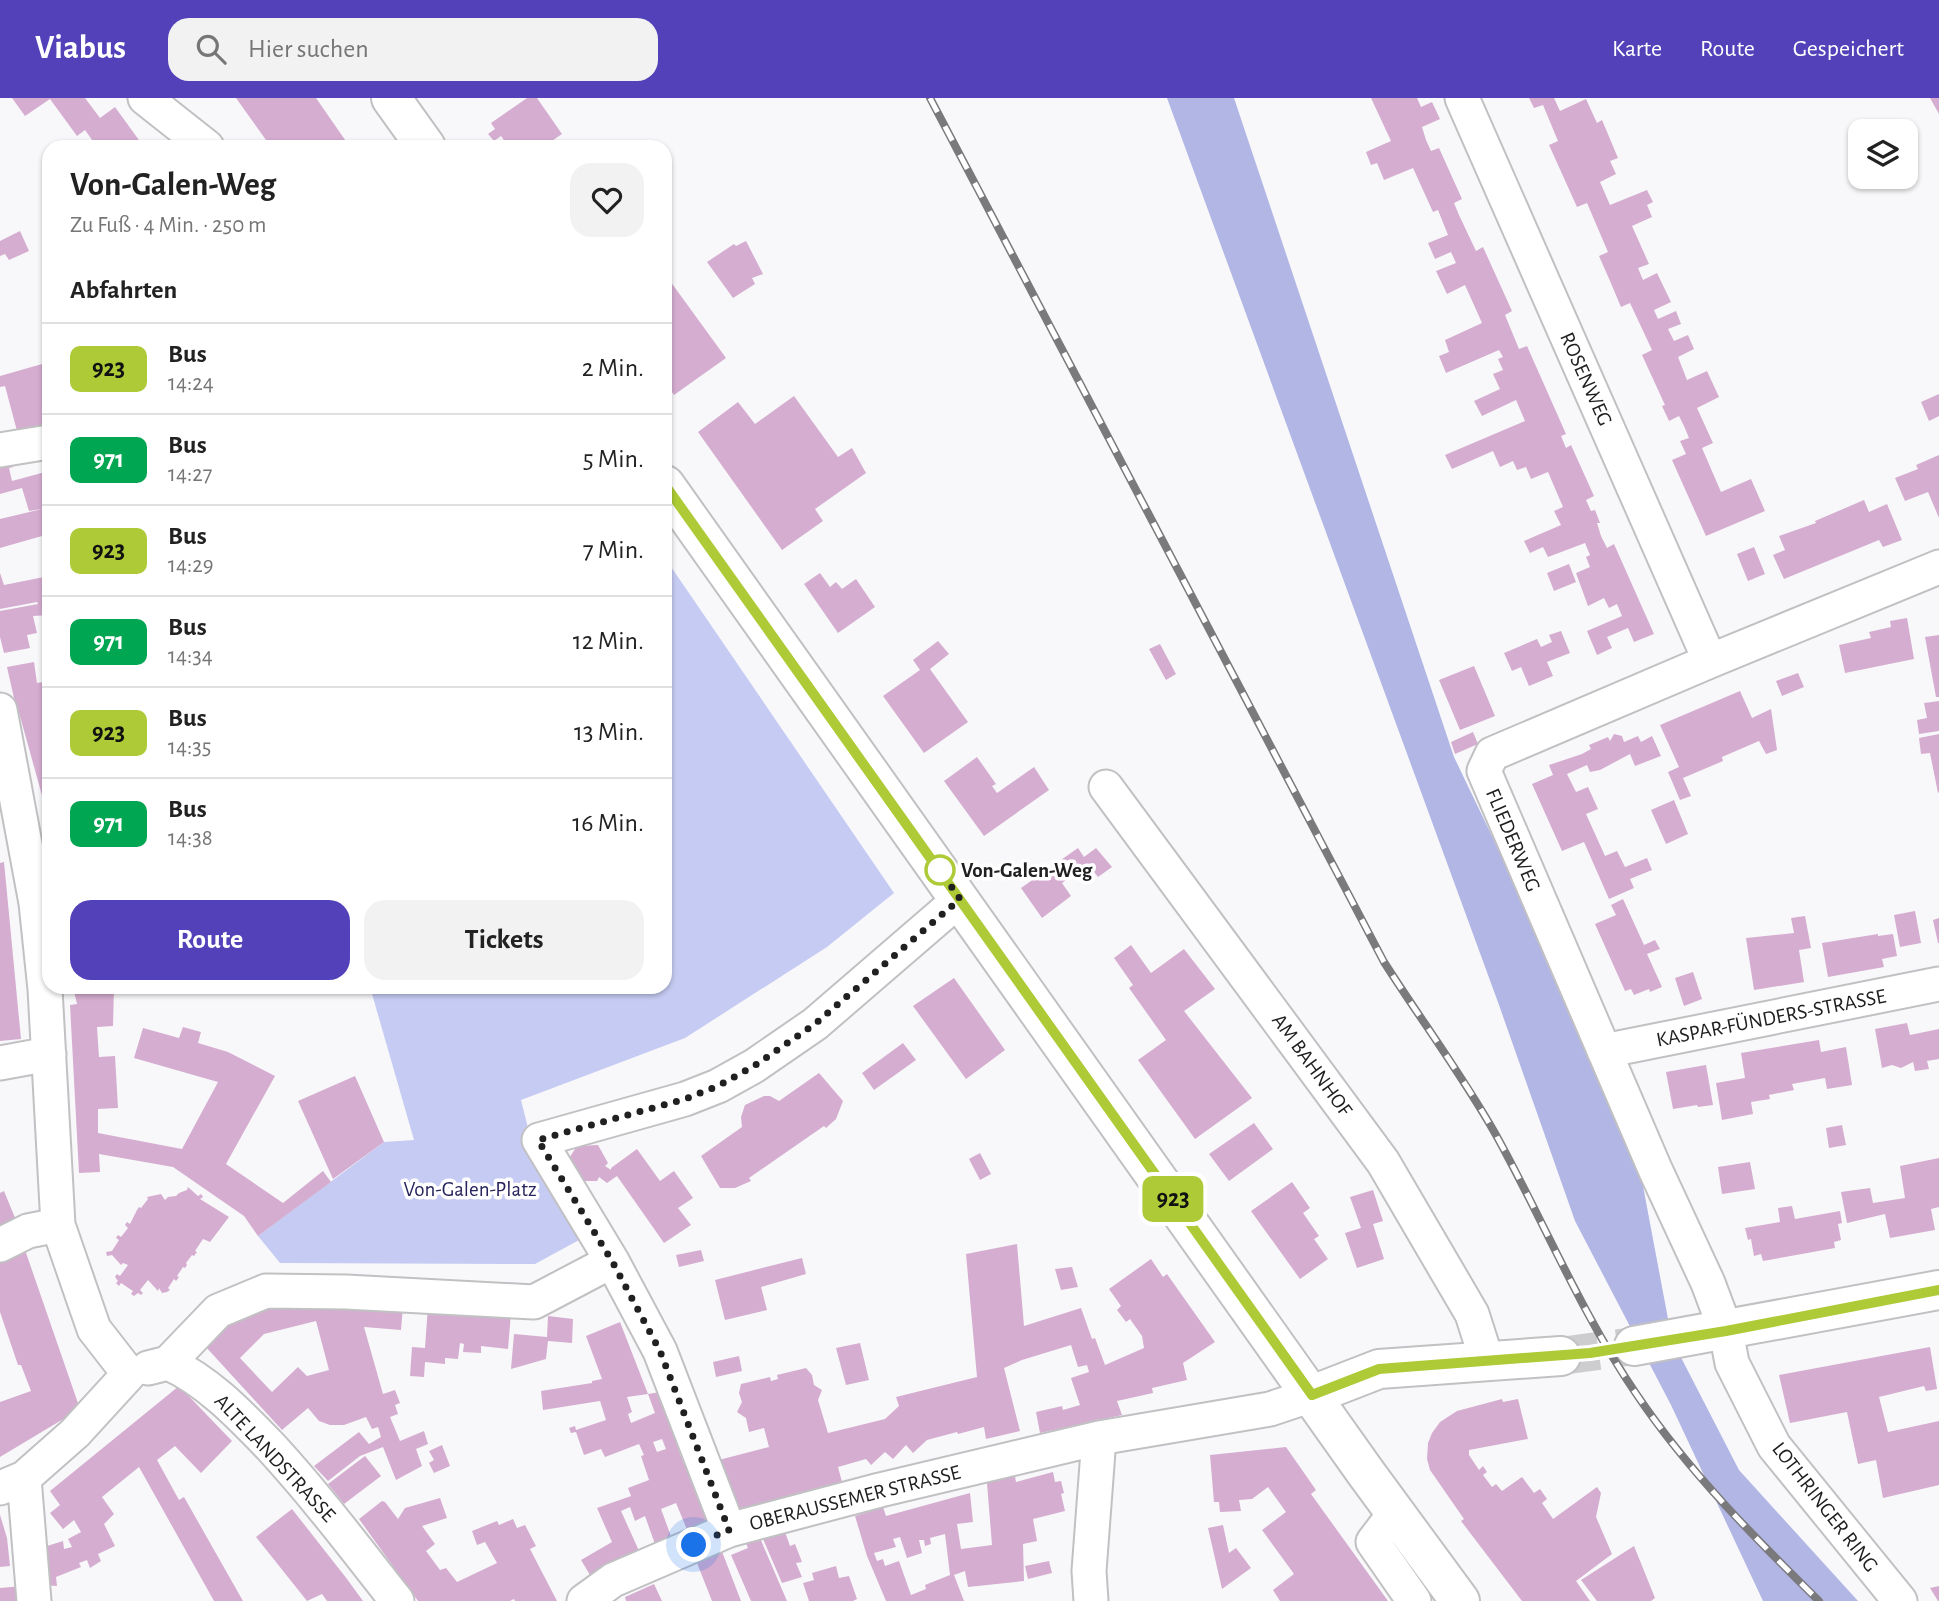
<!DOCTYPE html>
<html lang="de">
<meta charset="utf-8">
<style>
body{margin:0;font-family:"Alegreya Sans",sans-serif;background:#f2f2f2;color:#222;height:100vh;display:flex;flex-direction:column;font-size:26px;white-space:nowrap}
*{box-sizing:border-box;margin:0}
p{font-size:23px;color:#767676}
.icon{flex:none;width:38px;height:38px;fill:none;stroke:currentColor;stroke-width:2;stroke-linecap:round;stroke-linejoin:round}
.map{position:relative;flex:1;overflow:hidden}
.drawer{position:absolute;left:42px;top:42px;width:630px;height:854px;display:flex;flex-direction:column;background:#fff;border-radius:21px;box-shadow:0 2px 5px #0004}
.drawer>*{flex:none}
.badge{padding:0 14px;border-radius:10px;font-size:24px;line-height:46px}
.buttons{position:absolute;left:1848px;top:21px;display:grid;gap:14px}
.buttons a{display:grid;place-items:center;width:70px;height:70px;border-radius:14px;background:#fff;box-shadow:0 2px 5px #0004;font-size:35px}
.you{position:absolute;width:35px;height:35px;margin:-18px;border:5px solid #fff;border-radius:50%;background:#1a73e8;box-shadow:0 0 0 10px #1a73e833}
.map>.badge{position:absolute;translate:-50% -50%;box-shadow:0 0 0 4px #fff}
h2{padding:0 28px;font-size:26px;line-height:63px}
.round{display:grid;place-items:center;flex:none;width:74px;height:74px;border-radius:21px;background:#f2f2f2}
.head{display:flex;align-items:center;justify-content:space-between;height:119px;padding:0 28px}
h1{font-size:33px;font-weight:600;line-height:52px}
.button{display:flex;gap:14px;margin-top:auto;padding:14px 28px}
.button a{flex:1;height:80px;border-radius:21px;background:#5241b9;color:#fff;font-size:28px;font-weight:600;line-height:80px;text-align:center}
.button a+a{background:#f2f2f2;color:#222}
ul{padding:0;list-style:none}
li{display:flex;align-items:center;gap:21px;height:91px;padding:0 28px;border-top:2px solid #e0e0e0}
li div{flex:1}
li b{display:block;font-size:26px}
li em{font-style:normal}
li .badge{min-width:77px;font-weight:700;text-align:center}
header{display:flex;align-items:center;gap:42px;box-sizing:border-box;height:98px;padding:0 35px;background:#5241b9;color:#fff}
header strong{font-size:33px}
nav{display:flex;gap:38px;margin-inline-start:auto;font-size:24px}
.search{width:490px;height:63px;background:#f2f2f2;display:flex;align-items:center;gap:18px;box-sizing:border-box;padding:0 24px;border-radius:21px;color:#767676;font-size:26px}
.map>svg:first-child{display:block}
</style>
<header>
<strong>Viabus</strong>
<div class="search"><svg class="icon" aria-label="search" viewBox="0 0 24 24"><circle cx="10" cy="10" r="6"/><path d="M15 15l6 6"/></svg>Hier suchen</div>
<nav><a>Karte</a><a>Route</a><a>Gespeichert</a></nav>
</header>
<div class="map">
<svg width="1939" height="1503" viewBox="0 0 1939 1503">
<rect width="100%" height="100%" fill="#f8f8fa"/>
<path fill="#c6cbf3" d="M665,460L894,795L827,849L685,940L521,1002L533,1050L581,1141L535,1166L280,1165L258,1138L384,1044L414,1042L370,889H665Z"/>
<path fill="#b1b6e5" d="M1167,0H1234L1454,659L1591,944L1640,1072L1672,1242L1739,1372L1858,1503H1763L1671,1307L1575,1123L1499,907Z"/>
<path fill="#d5add0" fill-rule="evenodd" d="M12,0H85L100,20L115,9L144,49H97L85,32L77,38L50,1L25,18Z
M236,0H316L350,49H271Z
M527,0H537L562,36L543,49H509L501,38L494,43L488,36L495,31L491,25Z
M1371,0H1417L1421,9L1432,4L1440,21L1422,29L1426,42L1431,53L1439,50L1462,101L1454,105L1459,117L1476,153L1483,149L1512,213L1505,217L1519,251L1527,248L1566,336L1561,338L1566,350L1571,347L1594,398L1586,402L1591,413L1595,412L1600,425H1597L1601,438L1607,450L1614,446L1654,536L1634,544L1628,530L1607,539L1612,550L1597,557L1587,533L1622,518L1617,506L1609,510L1604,500L1588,508L1576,475L1590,469L1586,459L1590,457L1585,445L1548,459L1543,449L1530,455L1524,443L1561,427L1554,413L1563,409L1548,374L1531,381L1526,369L1517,372L1513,363L1500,369L1493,353L1452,371L1445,357L1525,323L1516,302L1482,318L1474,303L1500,291L1493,276L1503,272L1498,261L1503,259L1499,252L1446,275L1439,258L1449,254L1445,242L1482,225L1465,187L1447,196L1436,173L1456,165L1451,154L1435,161L1428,145L1448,137L1438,112L1433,114L1413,70L1384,82L1377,65L1371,67L1366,54L1391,43Z
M1529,0H1554L1560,13L1586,1L1597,25L1602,22L1618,60L1610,63L1616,76L1600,84L1610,107L1647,92L1653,104L1647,107L1652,119L1632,128L1649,166L1638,170L1643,182L1657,175L1671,204L1654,212L1658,221L1676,213L1681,226L1668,231L1674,243L1688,237L1694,251L1678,259L1687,282L1707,273L1719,299L1697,310L1713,345L1702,350L1721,394L1751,381L1765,413L1706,438L1672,362L1686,356L1680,343L1689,340L1684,328L1679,318L1669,323L1662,308L1665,307L1642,257L1652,252L1630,205L1621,209L1610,183L1599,158L1608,154L1587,105L1577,109L1549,47L1558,43L1543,7L1534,10Z
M1930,0H1939V16Z
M20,133L29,153L9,162L5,156L0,158V143Z
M746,143L763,176L752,180L755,186L733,200L707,164L734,146L736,148Z
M49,176V194H48L43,178Z
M665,176L726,260L674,297L665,284Z
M49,264V328L17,333L5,288L0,289V278Z
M1939,296V318L1929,323L1921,304Z
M794,298L838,359L852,350L866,375L815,411L823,423L782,452L698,334L738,304L755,326Z
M1939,357V420L1928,394L1905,403L1895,380L1918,371L1916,367Z
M11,361L13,369L9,370L12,383L49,373V436L0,450V421L42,411L29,413L22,390L0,396V364Z
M1864,402L1869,414L1887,406L1902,442L1883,449L1879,442L1784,481L1773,457L1785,452L1779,438L1816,425L1815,423Z
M1754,449L1765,476L1748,483L1737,456Z
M1569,466L1576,484L1554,493L1547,475Z
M0,475L4,487L49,478V517L33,518L37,535L27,537L30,550L4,555L0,539V513L38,506L37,504L0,511Z
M820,475L830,489L836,484L842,491L856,481L875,509L838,535L804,486Z
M1907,520L1914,561L1845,575L1839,547L1871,540L1869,534L1891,529L1890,523Z
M1561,533L1570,555L1547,564L1553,578L1529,588L1521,569L1512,573L1504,555L1537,541L1541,549L1552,544L1549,537Z
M1939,537V599H1936L1925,539Z
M938,543L949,556L930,571L968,624L924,655L883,598L920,572L913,562Z
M1160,546L1176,576L1166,582L1149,551Z
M34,564L37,585L49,583V647L46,648L49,659L48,719L18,611L16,609L7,569Z
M1474,568L1495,618L1460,632L1439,582Z
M1798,575L1804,589L1782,598L1776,583Z
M1740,593L1752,620L1771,611L1777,652L1766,656L1759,643L1722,659L1723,663L1683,680L1691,698L1680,702L1668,674L1679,669L1660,627Z
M1939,603V633L1919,636L1917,622L1927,620L1924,605Z
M1473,634L1478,646L1455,656L1451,644Z
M1614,636L1622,638L1624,644L1638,638L1641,644L1652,638L1661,658L1635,668L1630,656L1600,672L1590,674L1587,667L1567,676L1576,694L1588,689L1598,711L1586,716L1605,758L1617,753L1625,769L1647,760L1652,772L1630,781L1634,790L1609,801L1584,744L1562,753L1532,686L1553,677L1549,667L1582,656L1591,651L1589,647L1608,639L1610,643Z
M1939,636V694L1938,695L1930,655L1921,656L1919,640Z
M977,659L996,686L992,688L997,695L1034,669L1049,692L984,738L944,683Z
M1674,702L1688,736L1666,746L1651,712Z
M1078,750L1084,759L1096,750L1112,769L1098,779L1088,766L1062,785L1071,798L1042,820L1021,790Z
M4,764L21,941L0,943V765Z
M1623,801L1644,847L1655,842L1660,851L1647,856L1662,889L1650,894L1649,891L1634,897L1631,891L1625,893L1595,826L1616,817L1611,807Z
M1915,813L1921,845L1900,849L1894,817Z
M1805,818L1811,850L1799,852L1804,884L1754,892L1746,840L1794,835L1791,820Z
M1939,820V845H1938L1933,822Z
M1878,836V838L1893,836L1897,858L1882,861L1884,869L1828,879L1822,845Z
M1131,847L1151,875L1184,851L1215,891L1184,913L1252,1000L1195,1041L1138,962L1166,942L1129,890L1133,887L1114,860Z
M1693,874L1702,901L1684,908L1675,880Z
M954,880L1005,952L966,981L913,908Z
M73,889H114L113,928L97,929L99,959L115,958L118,1010L98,1011V1035L182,1051L218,984L134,960L143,930L179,940L183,929L201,934L198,945L228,954L275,978L226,1066L283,1105L323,1073L331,1084L258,1138L244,1118L173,1069L99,1056L100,1074L79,1075L70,907L77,906Z
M1907,925L1910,937L1939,931V961L1927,963L1929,971L1915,973L1913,964L1901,970L1892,967L1882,970L1875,931Z
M1819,942L1821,954L1846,949L1852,987L1827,991L1825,980L1792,986L1794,992L1769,997L1770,1001L1751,1004L1753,1016L1722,1022L1716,985L1745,980L1741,955Z
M903,945L916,962L874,992L862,975Z
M1706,967L1713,1007L1698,1009L1697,1007L1673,1011L1666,974Z
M819,975L843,1003L836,1021L826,1030L824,1028L749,1080L751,1083L735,1090H720L701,1058L742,1029L741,1019L745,1007L764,998H770L779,1003Z
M355,978L384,1044L333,1081L298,1003Z
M1254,1025L1273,1051L1229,1083L1209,1056Z
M1842,1027L1846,1047L1829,1050L1826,1030Z
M598,1047L608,1065L605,1068L611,1072V1070L637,1051L660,1083L674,1073L693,1100L678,1110L691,1127L664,1145L617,1078L607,1085L599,1079L597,1083H576L566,1065L577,1048Z
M980,1055L991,1076L980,1082L969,1061Z
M1939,1060V1109L1931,1111L1935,1132L1890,1140L1885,1116L1847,1125L1841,1094L1870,1090L1873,1105L1905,1100L1900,1068Z
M1750,1064L1755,1091L1722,1096L1718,1069Z
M1292,1084L1310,1110L1303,1115L1319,1138L1314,1141L1328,1161L1300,1181L1251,1113Z
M188,1089L198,1098L201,1096L203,1099L200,1101L229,1119L210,1144L203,1141L195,1153L197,1154L194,1158L192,1157L186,1165L187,1167L185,1170L183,1169L177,1178L179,1179L176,1183L174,1181L168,1190L170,1192L167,1194L162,1195L159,1190L158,1193L148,1182L140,1192L143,1195L141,1197L138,1195L134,1198L131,1196L133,1193L121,1185L119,1188L116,1185L118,1183L115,1179L117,1176L120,1178L128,1167L123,1165L121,1167L112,1157L107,1158L106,1154L112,1153L119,1142L116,1140L118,1137L121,1139L128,1130L125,1127L127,1124L130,1126L137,1112L139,1109L141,1110L148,1101L147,1099L161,1096L165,1102L168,1099L176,1098L179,1095L187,1092Z
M1373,1092L1383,1123L1373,1126L1384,1161L1357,1170L1345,1135L1361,1130L1350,1099Z
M4,1093L18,1127L0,1136V1095Z
M1792,1108L1795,1121L1840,1113L1842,1125L1838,1126L1841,1142L1834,1144L1835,1150L1763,1163L1761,1156L1754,1158L1751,1141L1748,1142L1745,1130L1780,1124L1778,1110Z
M1017,1146L1024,1228L1081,1210L1092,1241L1095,1240L1105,1267L1144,1250L1142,1238L1130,1221L1126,1224L1117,1212L1121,1208L1109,1191L1151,1161L1163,1179L1167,1176L1215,1244L1183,1265L1187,1282L1152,1290L1153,1295L1117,1303L1122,1317L1040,1335L1036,1314L1062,1308L1063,1312L1080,1307L1071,1280L1089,1274L1087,1267L1078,1269L1071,1247L1022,1262L1004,1270L1020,1333L986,1341L984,1329L958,1336L957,1334L927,1342L913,1355L906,1347L893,1361L885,1354L871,1367L866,1361L838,1369L842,1384L733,1413L715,1363L769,1349L764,1330L749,1334L746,1320L737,1314L742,1304L739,1295L741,1286L770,1279L771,1283L778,1281L777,1277L806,1270L812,1277L814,1287L822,1292L818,1302L828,1335L885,1321L899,1308L896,1299L977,1279L966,1156Z
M24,1149L80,1311L0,1359V1304L31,1293L21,1267H18L0,1214V1158Z
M701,1152L704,1163L679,1169L676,1157Z
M802,1160L806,1176L761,1189L767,1212L725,1222L715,1182Z
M1072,1169L1078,1189L1061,1192L1055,1171Z
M269,1206L403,1208L401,1232L364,1229L383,1296L395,1292L400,1305L395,1307L398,1316L390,1319L400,1343L424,1333L428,1346L416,1351L422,1368L396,1382L383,1349L360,1358L328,1383L314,1368L359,1334L369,1346L381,1339L378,1329L372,1331L366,1319L344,1327H330L319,1323L308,1310L282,1332L205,1248L245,1211ZM316,1223L329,1272L307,1278L298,1269L272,1294L240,1260L264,1236Z
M428,1208L511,1215L508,1251L481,1248V1255L463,1254L464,1246L460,1245L458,1261L445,1260V1266L425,1264L424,1279L410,1278L412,1249L425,1250Z
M548,1218L573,1221L572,1245L548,1243L546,1261L511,1271L514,1236L547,1239Z
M620,1224L648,1296L627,1299L632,1314L628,1316L631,1325L655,1315L648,1296L666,1293L687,1344L677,1348L684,1366L695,1362L719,1423L688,1434L676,1405L661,1411L672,1441L656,1449L645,1418L635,1423L630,1409L621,1413L640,1455L593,1482L581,1462L612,1444L597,1410L631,1398L628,1390L649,1382L641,1358L644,1357L639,1346L605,1359L601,1351L584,1357L576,1334L571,1335L569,1330L575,1328L576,1332L606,1322L600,1303L543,1312L541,1293L592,1285V1283L602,1281L586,1238ZM662,1341L666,1351L657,1354L653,1344Z
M860,1245L869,1282L846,1287L836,1250Z
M1930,1249L1937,1291L1926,1293L1924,1288L1879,1299L1888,1334L1939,1323V1387L1883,1400L1876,1362L1858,1366L1847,1314L1790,1325L1779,1277Z
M739,1258L742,1273L716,1279L713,1264Z
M179,1288L232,1343L201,1375L175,1348L157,1362L179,1402L184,1399L243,1503H214L139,1369L102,1399L114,1416L104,1426L115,1448L98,1456L101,1463L90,1470L87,1462L79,1465L81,1469L56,1479L57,1488L43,1487L44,1449L63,1443L64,1451L72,1449L68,1441L81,1434L74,1422L63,1431L50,1415L60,1407L50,1393Z
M1502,1301L1503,1304L1518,1301L1528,1341L1469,1352V1357L1479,1372L1483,1368L1487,1374L1483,1377L1492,1389L1496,1386L1502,1393L1522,1379L1534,1395L1540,1391L1547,1401L1542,1405L1553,1421L1597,1389L1601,1395L1596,1419L1612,1456L1576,1483L1590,1503H1522L1461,1423L1464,1421L1430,1372L1427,1361L1428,1345L1432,1335L1440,1324L1457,1313Z
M442,1347L450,1368L434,1375L429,1365L434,1362L429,1353Z
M1286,1349L1316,1392L1311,1396L1388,1503H1280L1273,1492L1294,1476L1262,1432L1286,1414L1268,1389L1252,1401L1239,1402L1241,1413L1220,1414L1219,1404H1214L1210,1357Z
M365,1358L381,1378L344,1406L328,1386Z
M1053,1374L1055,1384L1061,1383L1064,1395L1061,1396L1065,1413L1033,1421L1037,1443L1023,1446L1024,1483L968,1489L965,1473L954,1477L964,1503H886L867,1458L855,1418L883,1409L886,1418L970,1395L973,1424L957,1426L961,1451L992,1447L987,1385L1015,1378L1016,1384ZM945,1436L950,1477L925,1487L926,1491L911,1497L899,1463L885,1468L883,1461L877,1463L874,1455L896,1449L893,1441L900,1439L907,1460L922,1455L919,1442H924L925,1448L931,1446L930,1440Z
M440,1400L447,1420L422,1428L435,1446L426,1453L440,1472L446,1470L457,1484L497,1465L485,1444L477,1447L472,1433L497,1423L499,1427L513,1421L517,1430L525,1427L536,1448L530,1451L557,1503H515L514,1501L510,1503H418L359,1421L382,1403L385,1404L398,1421L405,1410Z
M292,1411L347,1481L363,1503H327L322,1496L307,1503L256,1439Z
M0,1417L7,1440L10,1468L0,1469Z
M1223,1427L1229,1455L1236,1450L1251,1470L1222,1491L1208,1430Z
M785,1434L790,1448L795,1446L802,1464L796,1465L802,1479L782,1485L763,1441Z
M760,1440L787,1503H751L731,1457L748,1450L746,1445Z
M1634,1448L1655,1500L1651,1503H1597L1581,1482Z
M721,1451L741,1503H712L695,1460Z
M1049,1463L1052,1475L1028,1481L1025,1468Z
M836,1468L839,1480L849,1478L857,1501L853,1503H809L803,1485L814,1482L812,1475Z
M654,1486L662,1503H626L625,1499Z
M22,1488L23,1503H0V1490Z
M1939,1488V1503H1938L1930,1490Z"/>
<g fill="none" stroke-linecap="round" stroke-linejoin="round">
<path stroke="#cdcdcf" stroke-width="38" stroke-dasharray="38 19" stroke-linecap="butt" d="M1561,1258L1634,1248"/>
<g stroke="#c1c1c3" stroke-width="37">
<path id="minor" d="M145,0L207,49
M1462,0L1710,563
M0,352L49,344
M0,612L36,805L45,891L58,1127L94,1231L129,1276
M1106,689L1383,1064L1472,1216L1487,1263
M1604,953L1939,886
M0,965L49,956
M0,1147L28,1133L58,1127
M168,1265L218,1213L266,1193L346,1194L534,1204L612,1163
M148,1270L168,1265C208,1283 240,1317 271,1349C316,1398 356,1451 397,1503
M24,1380L34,1503
M0,1390L24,1380L75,1335L129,1276
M1395,1415L1373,1444L1414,1503
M729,1432L660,1253L612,1163L539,1042L685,1001L718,988L754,968L815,926L960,801
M584,1503L613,1482L729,1432L880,1392L1099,1340L1270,1311L1312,1297
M1091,1503L1089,1473L1099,1340
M1900,1503L1774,1348L1732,1265L1726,1233L1708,1185L1655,1071L1484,673L1492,656L1710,563L1939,469"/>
</g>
<g stroke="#c1c1c3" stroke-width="42">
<path id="major" d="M391,0L426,49
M665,387L1366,1375L1460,1503
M1634,1248L1939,1192
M1312,1297L1379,1271L1561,1258"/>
</g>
<use href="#minor" stroke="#fff" stroke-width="33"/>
<use href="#major" stroke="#fff" stroke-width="38"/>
<g stroke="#7a7a7c" stroke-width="8">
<path id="rail" d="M930,0L1384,864C1421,922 1462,977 1496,1037C1543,1122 1582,1217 1637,1297C1689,1374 1754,1439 1819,1503"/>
</g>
<use href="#rail" stroke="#fff" stroke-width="5" stroke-dasharray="16" stroke-linecap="butt"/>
</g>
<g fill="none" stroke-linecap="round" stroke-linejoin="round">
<g stroke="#fff" stroke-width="16">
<path id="line" d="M665,387L1312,1297L1379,1271L1590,1255L1726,1233L1939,1192"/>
</g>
<use href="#line" stroke="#aecb37" stroke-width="10"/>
<path stroke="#202021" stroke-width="7" stroke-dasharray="0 12.6" d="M694,1447L729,1432L660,1253L612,1163L538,1042L685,1001L718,988L754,968L815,926L960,801L934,764L940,772"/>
</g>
<circle fill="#fff" stroke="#aecb37" stroke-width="3.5" cx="940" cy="772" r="14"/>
<g text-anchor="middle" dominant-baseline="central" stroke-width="7" stroke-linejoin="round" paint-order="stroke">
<g font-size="21" fill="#202021" stroke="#fff">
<text transform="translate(1586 281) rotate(66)">ROSENWEG</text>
<text transform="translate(1513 742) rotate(67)">FLIEDERWEG</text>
<text transform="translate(1771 920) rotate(-11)">KASPAR-FÜNDERS-STRASSE</text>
<text transform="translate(1312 967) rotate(54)">AM BAHNHOF</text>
<text transform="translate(275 1360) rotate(47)">ALTE LANDSTRASSE</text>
<text transform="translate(855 1400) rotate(-14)">OBERAUSSEMER STRASSE</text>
<text transform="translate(1825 1409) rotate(52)">LOTHRINGER RING</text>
</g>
<g font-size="21" font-weight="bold" fill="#202021" stroke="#fff" text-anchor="start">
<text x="961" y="772">Von-Galen-Weg</text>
</g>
<g font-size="21" fill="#26245c" stroke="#fff">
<text x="470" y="1091">Von-Galen-Platz</text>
</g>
</g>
</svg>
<div class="buttons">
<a><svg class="icon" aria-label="layers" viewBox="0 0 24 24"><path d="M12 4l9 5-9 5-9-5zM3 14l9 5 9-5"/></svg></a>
</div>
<div class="you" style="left:694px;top:1447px"></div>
<b class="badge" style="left:1173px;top:1101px;background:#aecb37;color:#111">923</b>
<section class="drawer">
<div class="head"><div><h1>Von-Galen-Weg</h1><p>Zu Fuß · 4 Min. · 250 m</p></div><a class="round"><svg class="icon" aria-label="heart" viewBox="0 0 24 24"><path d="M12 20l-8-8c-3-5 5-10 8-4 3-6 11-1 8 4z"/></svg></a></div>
<h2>Abfahrten</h2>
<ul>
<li><span class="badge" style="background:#aecb37;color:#111">923</span><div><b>Bus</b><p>14:24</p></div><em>2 Min.</em></li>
<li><span class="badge" style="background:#00a651;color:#fff">971</span><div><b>Bus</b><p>14:27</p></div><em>5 Min.</em></li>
<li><span class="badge" style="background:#aecb37;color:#111">923</span><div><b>Bus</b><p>14:29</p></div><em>7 Min.</em></li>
<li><span class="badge" style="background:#00a651;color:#fff">971</span><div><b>Bus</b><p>14:34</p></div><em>12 Min.</em></li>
<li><span class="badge" style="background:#aecb37;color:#111">923</span><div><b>Bus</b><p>14:35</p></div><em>13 Min.</em></li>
<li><span class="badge" style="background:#00a651;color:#fff">971</span><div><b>Bus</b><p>14:38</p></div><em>16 Min.</em></li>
</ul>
<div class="button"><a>Route</a><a>Tickets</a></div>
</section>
</div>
